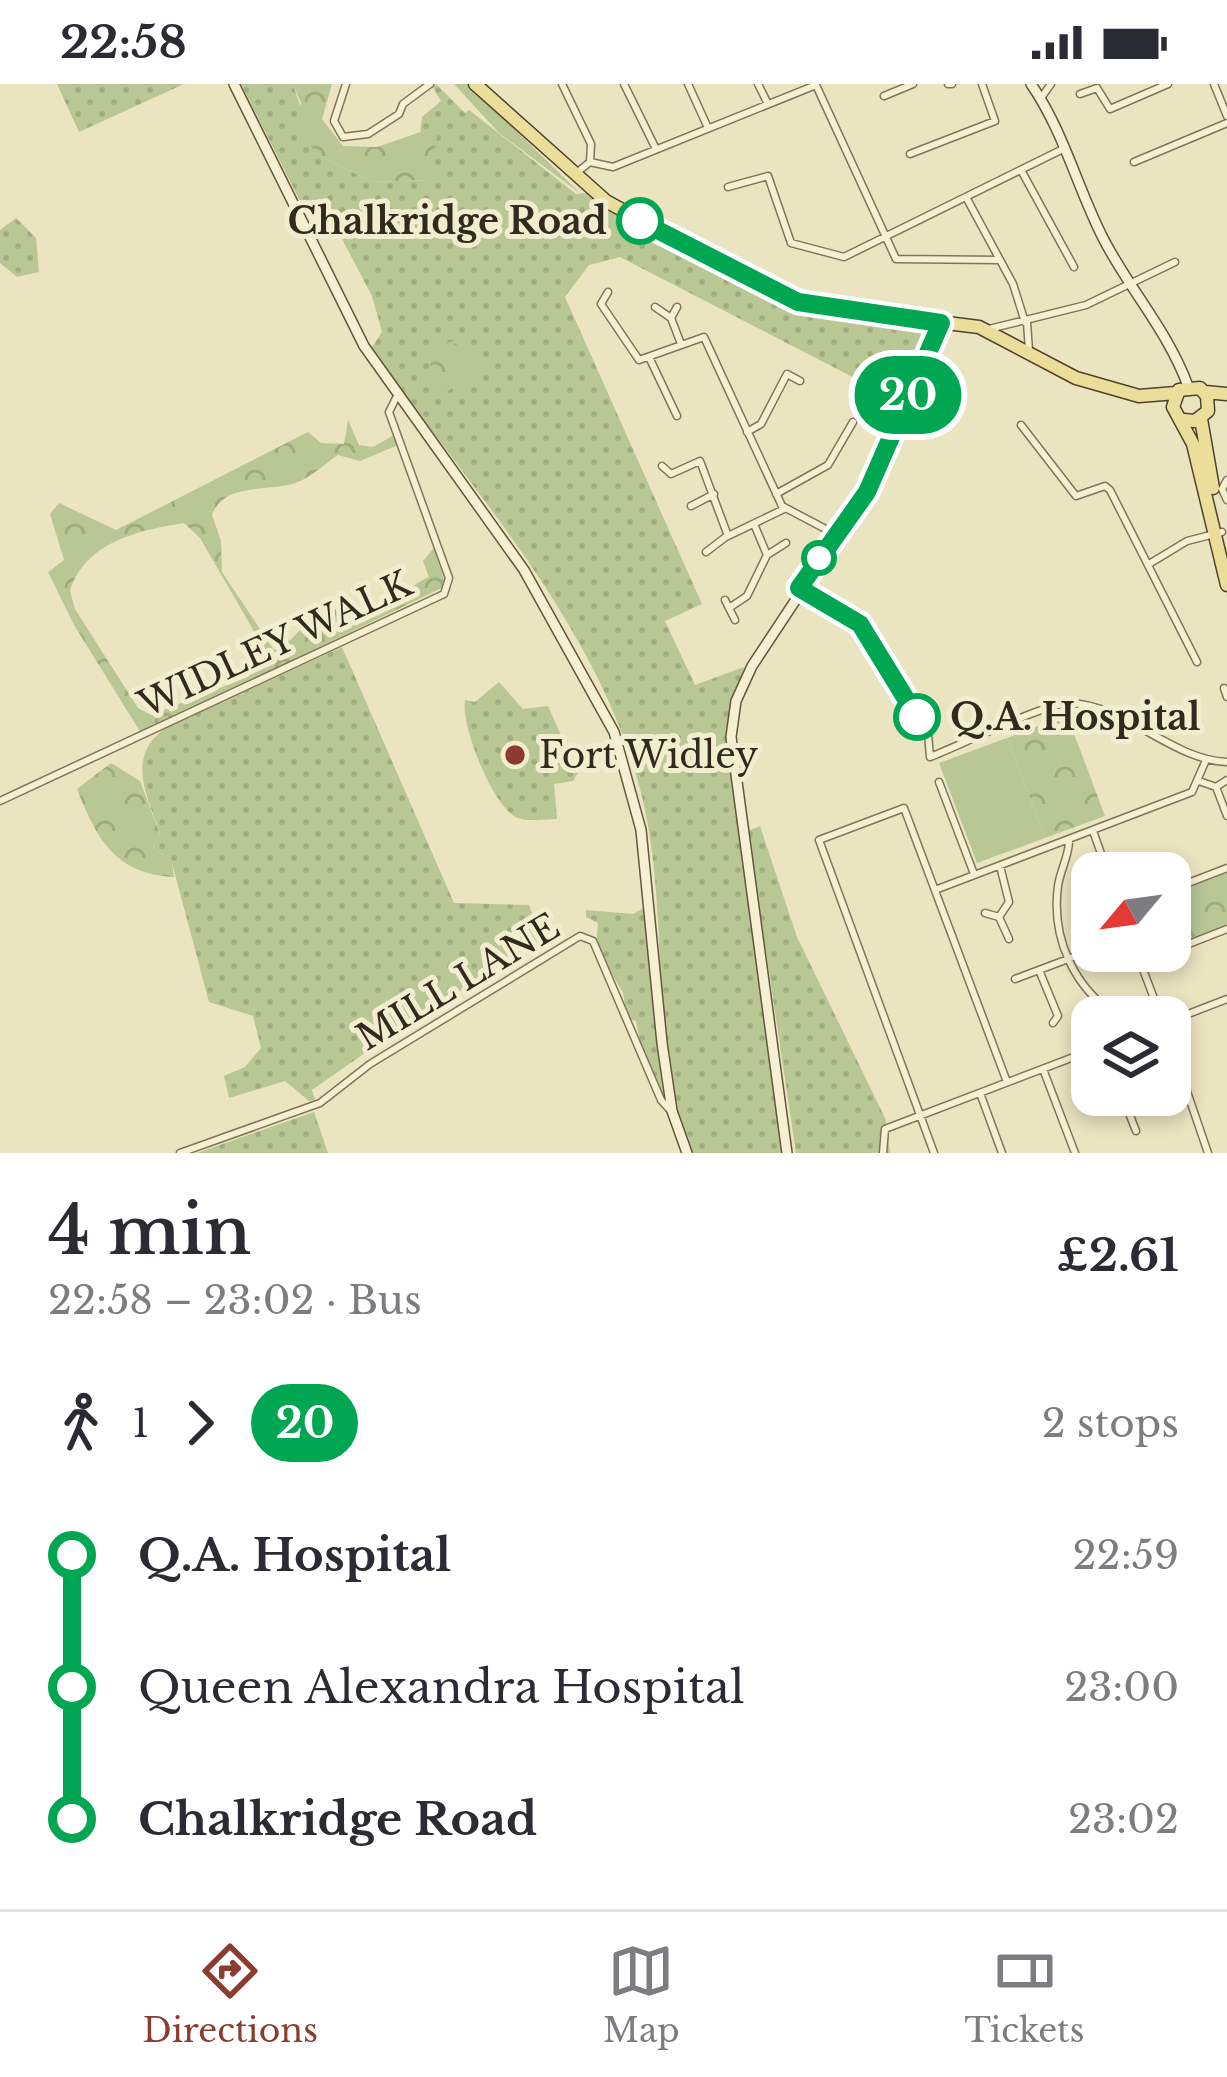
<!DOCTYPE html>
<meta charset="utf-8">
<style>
body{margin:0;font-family:"Libre Baskerville",serif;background:#f7f7f7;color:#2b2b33;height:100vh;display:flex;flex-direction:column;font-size:45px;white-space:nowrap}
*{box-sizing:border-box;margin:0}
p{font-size:39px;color:#7c7c81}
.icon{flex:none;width:66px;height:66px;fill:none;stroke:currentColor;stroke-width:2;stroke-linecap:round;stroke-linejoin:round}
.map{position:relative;height:1069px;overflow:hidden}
.drawer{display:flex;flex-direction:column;background:#fff;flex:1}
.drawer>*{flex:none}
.badge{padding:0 24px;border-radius:39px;font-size:42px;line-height:78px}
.needle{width:78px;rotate:241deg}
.controls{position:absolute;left:1071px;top:768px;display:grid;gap:24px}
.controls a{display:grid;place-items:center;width:120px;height:120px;border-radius:24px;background:#fff;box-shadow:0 6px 18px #0003;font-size:60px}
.map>.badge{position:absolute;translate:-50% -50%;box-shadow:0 0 0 6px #fff}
.legs{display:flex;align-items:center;gap:18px;height:132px;padding:0 48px;font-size:39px}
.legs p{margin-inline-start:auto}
.head{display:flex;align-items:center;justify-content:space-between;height:204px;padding:0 48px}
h1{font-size:66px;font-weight:600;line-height:90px}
ul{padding:0 48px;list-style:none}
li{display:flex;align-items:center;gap:42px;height:132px;font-size:45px}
li i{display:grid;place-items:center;width:18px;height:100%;margin:0 15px;background:currentColor}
li i::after{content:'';width:30px;height:30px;margin:-15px;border:9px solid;border-radius:50%;background:#fff}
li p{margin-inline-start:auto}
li:first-child i{background:linear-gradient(#0000 50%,currentColor 0)}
li:last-child i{background:linear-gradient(currentColor 50%,#0000 0)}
.status{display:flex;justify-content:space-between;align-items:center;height:84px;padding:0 60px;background:#fff;direction:ltr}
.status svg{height:33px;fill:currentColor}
.dock{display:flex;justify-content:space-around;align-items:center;height:168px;border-top:3px solid #e1e1e2;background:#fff;font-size:33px;color:#7c7c81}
.dock a{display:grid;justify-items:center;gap:6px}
.dock .selected{color:#8c3c2e}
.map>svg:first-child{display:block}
</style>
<div class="status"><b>22:58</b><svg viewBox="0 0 49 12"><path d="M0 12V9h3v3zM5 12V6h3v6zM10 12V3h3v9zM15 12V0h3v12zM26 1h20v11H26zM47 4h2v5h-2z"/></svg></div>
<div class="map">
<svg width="1227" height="1069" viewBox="0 0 1227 1069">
<defs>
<pattern id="grass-dots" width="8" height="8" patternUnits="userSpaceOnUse" patternTransform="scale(3)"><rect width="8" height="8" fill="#b9c795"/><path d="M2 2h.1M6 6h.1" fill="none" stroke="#a0ab80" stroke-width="1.8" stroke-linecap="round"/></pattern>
<pattern id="forest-crowns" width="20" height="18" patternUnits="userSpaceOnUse" patternTransform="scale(3)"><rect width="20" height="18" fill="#b9c795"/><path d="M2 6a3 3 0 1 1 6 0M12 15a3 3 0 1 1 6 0" fill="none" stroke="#a0ab80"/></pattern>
</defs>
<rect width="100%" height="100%" fill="#eae4c0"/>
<path fill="url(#grass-dots)" d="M57,0H184L79,48Z
M241,0H293L315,69L372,98L429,96L432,44L420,50L422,33L441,17L432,2L436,0L465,29L469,26L576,110L586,109L734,196L805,228L914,244L930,253V264L901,318L620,173L589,181L565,213L702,520L665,537L695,601L744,583L727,645L784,1069H690C648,957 670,832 643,717C603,546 470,404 371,265L382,248L372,212L321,115L301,119Z
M16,134L36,154L39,188L17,193L0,179V146Z
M342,563L454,819L529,821L543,859L425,927L312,1006L315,1016L309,1017L285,997L229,1014L224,992L245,983L261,964L253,932L209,918L172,779L153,763L160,749C147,712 125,672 166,644Z
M499,598L523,625L548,622L578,689L573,697L554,700L557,735C545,735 529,738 518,734C493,725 460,640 465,616L475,618Z
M760,742L797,853L886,1036L890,1069H796L748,747Z
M646,823L667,1015L665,1017L641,963L636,937L627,934L623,909L596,861L598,839L586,833V826L633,830Z
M314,1028L328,1069H197Z"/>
<path fill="url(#forest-crowns)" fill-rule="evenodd" d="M293,0H332L322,35L343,62L377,63L432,44L438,47L429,96L372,98L315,69L296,33L301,19Z
M454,0H468L581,110L499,49Z
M451,257L480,274L484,290L440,310L424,297L437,265Z
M348,336L359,361L373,363L394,351L398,361L360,377L338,371C324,380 313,392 298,398C269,409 225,397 212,431L221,457L222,488L274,566C308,554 307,505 371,534C396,524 403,504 429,493L423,477L434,464L446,502L141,649L74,541L48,488L64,476L50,430L59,419L116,446L308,348L321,359L344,360ZM184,439L200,454L266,568L248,593L151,631L138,624L75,525L70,507C85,458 139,446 184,439Z
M1067,631L1105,732L1045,754L1007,654Z
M111,679L140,697L160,750L153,763L172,779L174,793C116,790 97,756 77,705Z
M1227,787V840L1170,862V808Z"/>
<path fill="#b9c795" d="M1007,654L1045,754L977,779L939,679Z"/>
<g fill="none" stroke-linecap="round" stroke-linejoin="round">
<g stroke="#817559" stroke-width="9">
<path id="street" d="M346,0L334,37L343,53L368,50L399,30L403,20L430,0
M562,0L591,60L590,78L575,90
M624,0L656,65
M688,0L708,44
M758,0L768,20
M948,0H952
M1214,0L1227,32
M816,1L896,175L1000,176
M1080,10L1097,4L1110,25L1168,0
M884,12L913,0
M1041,14L1051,0
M910,70L995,37L982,0
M590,78L613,83L816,1
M1134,78L1227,39
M1021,86L1074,183
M728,103L768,92L791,159L844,173L1065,64
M966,113L1013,200L1025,238
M608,208L601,220L639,276L704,253L782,422L837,451
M655,223L671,234L681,260
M671,234L677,223
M1027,238L1029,267
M989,245L1086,221L1175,178
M649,273L677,332
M1021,341L1076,412L1105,402L1110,406L1197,578
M747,348L761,340L787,290L800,297
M662,382L671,390L700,377L728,452L784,425
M1227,396L1222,405L1227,416
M776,410L828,381L853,338
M691,422L714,410
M706,468L727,452
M767,471L786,459
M1149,480L1187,457L1222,448
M802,506L860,540L928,650L930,673C959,662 1045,619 1070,619C1126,621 1172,676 1227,678
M725,516L735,536
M729,524L747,512L767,471L754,440
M1224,604L1227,613
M1199,697L1216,703L1227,732
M939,698L974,790
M1216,703L1227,696
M0,717L444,510L449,494L389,328L397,312
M1093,747L1108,789
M1069,757C1069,772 1060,787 1058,802C1051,854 1074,905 1119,933
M935,806L1192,708L1206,676
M1170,806L1227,784
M985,829L999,833L1009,855
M999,833L1009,818L1000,782
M1136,867L1161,933
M1140,879L1227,845
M1039,886L1058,932L1053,939
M1015,895L1092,866
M1170,937L1227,915
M1170,958L1208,1069
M1043,985L1075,1069
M980,1009L1002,1069
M1122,1011L1136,1047
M180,1069L320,1019L370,980L580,852L593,857L661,1016L669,1025
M883,1069L885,1045L1092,966
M934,1069L819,756L904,724L1007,998"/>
</g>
<g stroke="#63563d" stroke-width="12">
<path id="secondary" d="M234,0L364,262L524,486L614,648L641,746L662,959L672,1027L687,1069
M1031,0C1064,48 1077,103 1103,154C1129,205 1168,247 1188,302
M787,1069L731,653L736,617L752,582L867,408L941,239"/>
</g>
<g stroke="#4f422e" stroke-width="15">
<path id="primary" d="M475,0L606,117L772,209L817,223L979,243L1076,294L1139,312L1176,309
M1205,308L1227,310
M1201,335L1213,404
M1184,336L1195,337L1208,327L1207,312L1200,304L1179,306L1173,323L1193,360L1227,501"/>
</g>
<use href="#street" stroke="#f6f0d2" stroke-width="6"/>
<use href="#secondary" stroke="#f6f0d2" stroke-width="9"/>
<use href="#primary" stroke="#ebde9a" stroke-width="12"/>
</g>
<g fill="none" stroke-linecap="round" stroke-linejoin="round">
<g stroke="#fff" stroke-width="27">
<path id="line-1" d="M640,137L798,218L941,239L867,408L799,504L860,540L917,633"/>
</g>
<use href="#line-1" stroke="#00a651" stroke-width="18"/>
</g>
<g fill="#fff" stroke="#00a651" stroke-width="6">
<circle cx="640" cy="137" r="21"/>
<circle cx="819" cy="474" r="15"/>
<circle cx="917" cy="633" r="21"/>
</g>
<circle fill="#8c3c2e" stroke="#f2edcf" stroke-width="4.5" cx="515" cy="671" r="12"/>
<g text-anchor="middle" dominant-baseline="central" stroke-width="10" stroke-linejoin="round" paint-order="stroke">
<g font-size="36" font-weight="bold" fill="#322a1d" stroke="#f2edcf" text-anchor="end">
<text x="607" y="137">Chalkridge Road</text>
<text x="950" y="633" text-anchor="start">Q.A. Hospital</text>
</g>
<g font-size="36" fill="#322a1d" stroke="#f2edcf">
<text transform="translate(275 560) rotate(-25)">WIDLEY WALK</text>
<text transform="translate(458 898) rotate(-31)">MILL LANE</text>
</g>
<g font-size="36" fill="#322a1d" stroke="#f2edcf" text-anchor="start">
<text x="539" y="671">Fort Widley</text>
</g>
</g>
</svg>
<div class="controls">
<a><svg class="needle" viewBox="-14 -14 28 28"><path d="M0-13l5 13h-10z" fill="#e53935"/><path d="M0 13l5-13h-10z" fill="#7c7c81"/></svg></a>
<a><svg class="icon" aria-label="layers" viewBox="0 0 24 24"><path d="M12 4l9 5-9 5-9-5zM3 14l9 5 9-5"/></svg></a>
</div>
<b class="badge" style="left:908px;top:311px;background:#00a651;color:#fff">20</b>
</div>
<section class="drawer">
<div class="head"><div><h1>4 min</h1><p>22:58 – 23:02 · Bus</p></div><b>£2.61</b></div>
<div class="legs"><svg class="icon" aria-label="walk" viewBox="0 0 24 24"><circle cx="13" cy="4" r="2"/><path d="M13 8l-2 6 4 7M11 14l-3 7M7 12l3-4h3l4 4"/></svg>1<svg class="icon" aria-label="forward" viewBox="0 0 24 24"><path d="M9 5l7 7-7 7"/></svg><b class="badge" style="background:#00a651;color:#fff">20</b><p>2 stops</p></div>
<ul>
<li><i style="color:#00a651"></i><b>Q.A. Hospital</b><p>22:59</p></li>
<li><i style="color:#00a651"></i><span>Queen Alexandra Hospital</span><p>23:00</p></li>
<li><i style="color:#00a651"></i><b>Chalkridge Road</b><p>23:02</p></li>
</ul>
</section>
<nav class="dock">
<a class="selected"><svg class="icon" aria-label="directions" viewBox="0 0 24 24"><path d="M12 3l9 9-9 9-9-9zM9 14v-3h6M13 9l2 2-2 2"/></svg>Directions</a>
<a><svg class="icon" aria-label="map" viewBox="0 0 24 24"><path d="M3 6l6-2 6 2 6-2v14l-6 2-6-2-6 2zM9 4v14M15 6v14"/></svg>Map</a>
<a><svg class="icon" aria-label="tickets" viewBox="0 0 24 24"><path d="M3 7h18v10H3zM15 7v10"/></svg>Tickets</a>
</nav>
